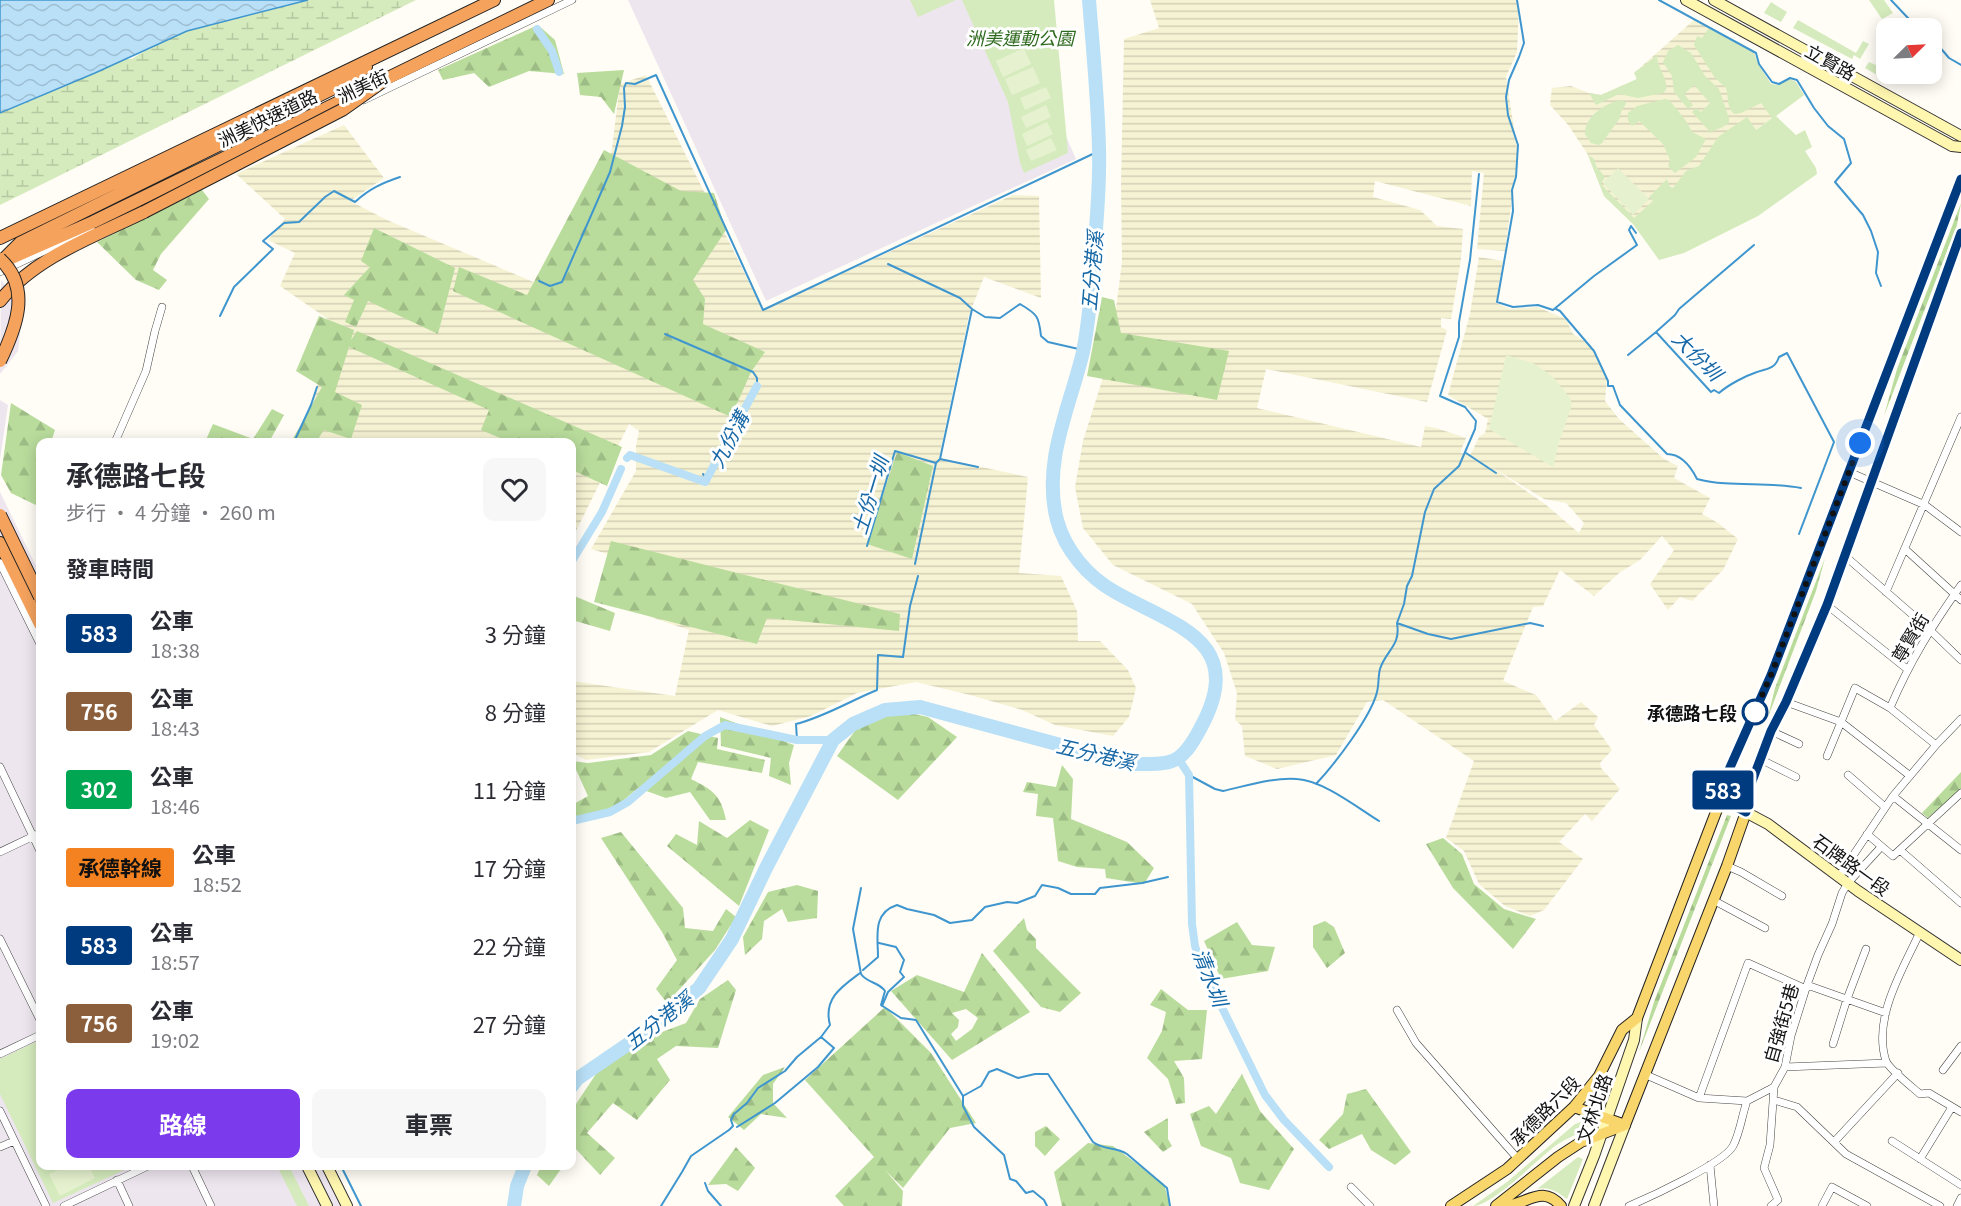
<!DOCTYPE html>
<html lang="zh-TW">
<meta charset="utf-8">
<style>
body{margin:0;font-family:Georgia,"Noto Sans TC",serif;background:#f7f7f7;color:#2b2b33;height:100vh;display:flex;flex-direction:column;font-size:22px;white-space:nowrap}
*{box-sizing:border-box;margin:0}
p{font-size:20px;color:#7c7c81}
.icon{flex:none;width:33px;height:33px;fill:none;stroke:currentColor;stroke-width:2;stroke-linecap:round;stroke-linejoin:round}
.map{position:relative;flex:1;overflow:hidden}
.drawer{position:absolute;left:36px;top:438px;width:540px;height:732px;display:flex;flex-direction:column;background:#fff;border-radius:12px;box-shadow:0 3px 15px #0003}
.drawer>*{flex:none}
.badge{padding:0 12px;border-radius:4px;font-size:21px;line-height:39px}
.needle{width:39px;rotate:66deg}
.buttons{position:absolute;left:1876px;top:18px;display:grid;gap:12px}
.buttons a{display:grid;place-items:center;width:66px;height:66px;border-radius:12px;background:#fff;box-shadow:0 3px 15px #0003;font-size:30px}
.you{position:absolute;width:30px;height:30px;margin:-15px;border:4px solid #fff;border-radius:50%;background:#1a73e8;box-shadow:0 0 0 9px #1a73e833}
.map>.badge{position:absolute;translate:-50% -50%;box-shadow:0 0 0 3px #fff}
h2{padding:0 30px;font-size:22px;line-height:54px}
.round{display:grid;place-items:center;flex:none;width:63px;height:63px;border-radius:12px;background:#f7f7f7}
.overview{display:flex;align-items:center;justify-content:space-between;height:102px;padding:0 30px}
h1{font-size:28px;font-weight:700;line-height:45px}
.cta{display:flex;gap:12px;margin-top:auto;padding:12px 30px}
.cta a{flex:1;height:69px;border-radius:12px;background:#7c3aed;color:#fff;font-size:24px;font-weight:700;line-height:69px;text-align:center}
.cta a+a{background:#f7f7f7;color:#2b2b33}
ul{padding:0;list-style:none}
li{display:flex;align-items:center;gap:18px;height:78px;padding:0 30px}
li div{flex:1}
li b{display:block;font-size:22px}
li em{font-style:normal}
li .badge{min-width:66px;font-weight:700;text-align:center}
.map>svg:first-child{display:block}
</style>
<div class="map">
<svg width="1961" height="1206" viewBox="0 0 1961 1206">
<defs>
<pattern id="farmland-rules" width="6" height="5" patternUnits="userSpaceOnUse" patternTransform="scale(1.5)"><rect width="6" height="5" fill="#f6f3d4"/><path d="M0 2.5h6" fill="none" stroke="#d2cfb5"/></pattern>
<pattern id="forest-firs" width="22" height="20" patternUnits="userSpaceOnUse" patternTransform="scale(1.5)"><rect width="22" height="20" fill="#b9dc9c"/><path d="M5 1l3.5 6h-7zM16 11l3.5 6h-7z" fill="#9ebc85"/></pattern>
<pattern id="wetland-marsh" width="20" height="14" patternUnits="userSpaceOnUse" patternTransform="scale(1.5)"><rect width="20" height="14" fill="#d5ebbd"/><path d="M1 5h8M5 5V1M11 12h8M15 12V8" fill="none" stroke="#b6c8a1"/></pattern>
<pattern id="water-waves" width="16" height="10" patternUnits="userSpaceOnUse" patternTransform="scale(1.5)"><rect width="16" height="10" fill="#b9e0f7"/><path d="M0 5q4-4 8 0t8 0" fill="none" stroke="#9ebfd3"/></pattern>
</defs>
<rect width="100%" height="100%" fill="#fffdf5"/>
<path fill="#eee6ef" d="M628,0H1051L1065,134L1076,159L766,301Z
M1,280L23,307L18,351L0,374Z
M0,400L8,405L0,460Z
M0,492L40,574V1166H328L348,1206H0Z"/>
<path fill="url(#farmland-rules)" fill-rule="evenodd" d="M1150,0H1517L1519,7L1517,52L1506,77L1518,154L1505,251L1477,249L1484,173L1472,171L1471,206L1375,181L1373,197L1420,210L1437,226L1463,229L1461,259L1451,319L1441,318V327L1447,330L1427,402L1266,369L1257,408L1421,447L1425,426L1436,428L1466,438L1460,453L1471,454L1479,437L1485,433L1488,419L1448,395L1470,314L1479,257L1503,261L1496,303L1510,309L1537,307L1566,319L1573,334L1589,344L1599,360L1607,378L1605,401L1619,419L1664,459L1678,466L1674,478L1710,498L1702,514L1718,523L1738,539L1723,570L1692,601L1680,597L1668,610L1650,584L1674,550L1662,536L1640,560L1619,573L1594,596L1560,570L1543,606L1533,607L1503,681L1536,695L1555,721L1581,702L1598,717L1594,725L1612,750L1600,763L1601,768L1620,789L1592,821L1585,814L1559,842L1583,859L1544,910L1530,916L1505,906L1479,884L1464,851L1446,838L1474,761L1383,700L1367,702L1336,755L1277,769L1245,756L1242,726L1235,720L1237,693L1224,653L1192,604L1113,565L1083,528L1075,487L1083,441L1110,355L1122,262L1121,185L1124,39L1159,28ZM1490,466L1544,499L1566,503L1584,523L1579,533L1545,504Z
M1694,20L1754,53L1758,64L1771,84L1778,85L1790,79L1796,82L1804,95L1765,123L1633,224L1604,196L1588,155L1569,126L1550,105L1552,88L1571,86L1589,93L1601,95L1637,79L1634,73Z
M646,75L763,310L1013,195L1039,196L1041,298L984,277L969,315L939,458L1028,477L1019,573L1061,576L1077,611L1078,641H1100L1128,670L1136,688L1129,717L1113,736L1055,725L1022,710L970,695L916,682L857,693L811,716L772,726L718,710L649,752L586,760L572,753V681L675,696L689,630L642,614L648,566L591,549L636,471V446L639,431L629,424L572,539V442H309L315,393L335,324L280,286L295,253L268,240L285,219L236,174L344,125L384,178L350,201L387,220L543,286L603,178L612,148L620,84Z"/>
<path fill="#d5ebbd" d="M910,0H956L918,17Z
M962,0H1054L1068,153L1024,173L1020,163L1008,102Z
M1869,0H1884L1893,13L1882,19Z
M1771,2L1787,12L1781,22L1764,13Z
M1798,20L1856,53L1863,41L1869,44L1860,59L1854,55L1852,59L1793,28Z
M1709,28L1754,53L1758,64L1771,84L1778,85L1790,79L1796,82L1804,95L1776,116L1796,135L1805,130L1812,147L1805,151L1816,168L1817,174L1758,216L1684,253L1659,260L1633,224L1604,196L1588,155L1594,159L1596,166L1605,177L1601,184L1634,218L1653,201L1649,197L1667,179L1670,187L1673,188L1686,171L1699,166L1718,137L1747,117L1756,130L1772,118L1761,103L1741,113L1734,114C1726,106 1729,98 1726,88L1715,78L1694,45L1697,36L1702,38Z
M1678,45L1691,53L1705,76L1719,89L1729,118V122C1724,129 1717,127 1711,133L1692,112L1696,108L1701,112L1710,103L1694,85L1684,94L1693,105L1688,109L1674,92L1672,76L1663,62L1668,51Z
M1657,55C1657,69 1668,77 1666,90L1663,93L1638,98L1619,94L1596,105L1589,93L1601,95L1637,79L1634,73Z
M1884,61L1887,63V74H1891L1886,80L1865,68L1869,62L1880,67Z
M1665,99L1669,100C1678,111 1686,119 1692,132L1706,139L1696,157L1675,173L1668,166L1670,160L1663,144L1639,121L1632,126C1628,122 1627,119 1628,113L1637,106Z
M1622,100L1626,103C1624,109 1620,111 1620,118L1602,143L1599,145L1591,143L1585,134C1585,116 1605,103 1622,100Z
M40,1040V1166H133L53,1203L0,1094V1059Z
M1581,1122H1588L1591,1124C1582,1133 1566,1138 1555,1146C1538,1159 1492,1206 1473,1206L1507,1182L1575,1124Z
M1578,1157L1583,1159L1567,1199C1558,1192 1549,1186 1537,1189Z
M277,1166H289L309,1206H297Z"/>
<path fill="url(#forest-firs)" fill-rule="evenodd" d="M538,25L555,40L564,74L529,71L489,87L474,73L443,80L438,70Z
M624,70L614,114L601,97L580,95L577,73Z
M604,150L681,191L714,193L726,230L693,280L705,299L703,324L765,352L751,372L731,417L453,291L459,267L527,295Z
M202,190L209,199L161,254L153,270L167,280L159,290L136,280L97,242Z
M1961,203L1957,225L1884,416L1897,369Z
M374,228L455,268L438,334L368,301L356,327L345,322L354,300L344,295L370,267L361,261Z
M1102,297L1114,300L1121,333L1229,351L1217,400L1087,376Z
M319,316L354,330L351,340L357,331L622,447L607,486L572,470V442H510L481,430L489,410L349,347L335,392L362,405L351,439L324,430L316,442H291L322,387L296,371Z
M11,403L55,430L51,442H40V507L11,493L1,475Z
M272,409L284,415L269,442H205L213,424L253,439Z
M897,452L933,466L912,559L867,544Z
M611,541L900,614L899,631L767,618L757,644L594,602Z
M1825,558L1816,591L1768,717L1775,688Z
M572,595L615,613L610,631L572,620Z
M901,711L928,717L957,737L898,800L837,756L859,725Z
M720,717L794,745L789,763L791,785L769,776L771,758L721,746Z
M688,731L718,738L717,749L765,760L762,773L698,762L691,779C713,790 721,795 726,820H710L690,792L666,798L638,788L617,806L572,820V805L588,796L572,761L588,763L651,755Z
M1062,765L1073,779L1071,819L1127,842L1154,868L1144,884L1106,878L1105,869L1077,867L1058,861L1053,818L1036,816L1038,794L1023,792L1027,782L1056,787Z
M1961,772V789L1928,818L1922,813Z
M1727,815L1731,816L1639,1052L1654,1002Z
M750,820L769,830L739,906L667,846L676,834L697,845L699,821L727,838Z
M621,832L683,908L685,928L713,931L726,909L736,917L715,950L667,1003L656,989L677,960L662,932L601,838Z
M1443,838L1462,854L1474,884L1504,909L1536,919L1513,949L1453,888L1426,844Z
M797,885L818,891L817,918L788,922L782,909L764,921L762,939L745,955L743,937L768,892Z
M1024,918L1027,930L1036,939V948L1081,993L1060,1012L1041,1007L993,951Z
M1325,921L1334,927L1345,953L1327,968L1313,947V926Z
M1237,922L1252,945L1275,947L1268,971L1221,979L1204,941Z
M982,953L1030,1012L952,1060L891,991L917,975L964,992ZM966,1009L978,1018L972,1029L956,1041L951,1034L958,1027L959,1020L952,1013Z
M728,980L736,990L718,1048L676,1046L657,1059L670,1080L637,1120L613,1103L587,1133L615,1158L600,1175L575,1148L572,1153V1110L596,1074L641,1040L686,1023L700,999Z
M1161,989L1188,1010H1207L1202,1059L1174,1061L1184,1078L1185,1103L1176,1104L1168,1079L1147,1058L1162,1031L1166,1012L1150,1005Z
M885,1007L931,1053L976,1123L950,1128L903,1188L885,1170L903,1191L902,1206H844L835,1196L874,1157L805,1080Z
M785,1067L773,1084V1103L787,1118L761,1114L744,1130L728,1117L763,1075Z
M1242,1074L1260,1111L1294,1149L1269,1190L1240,1183L1231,1158L1201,1146L1190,1114L1209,1106L1216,1114Z
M1366,1089L1411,1152L1395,1165L1371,1150L1362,1134L1329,1149L1319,1140L1343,1114L1347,1094Z
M1168,1118V1139L1172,1146L1163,1152L1144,1132Z
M1046,1126L1060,1139L1045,1156L1035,1146V1132Z
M1088,1143L1113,1146L1164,1184L1170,1206H1062L1054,1172Z
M736,1147L755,1168L738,1191L726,1184L708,1185Z
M541,1166H563L549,1186L537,1175Z"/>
<path fill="url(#wetland-marsh)" d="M274,0H416L0,205V103L117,59H132L172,33Z"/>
<path fill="#e6f2cf" d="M1024,48L1031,64L1003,77L996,61Z
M1033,67L1040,83L1012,95L1005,79Z
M1046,87L1051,98L1025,110L1020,98Z
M1046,105L1051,117L1026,128L1021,117Z
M1047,122L1053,134L1027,146L1022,134Z
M1051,138L1057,150L1031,161L1026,150Z
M1618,168L1649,199L1633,215L1603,183Z
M1506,355L1533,363L1552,376L1571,399V408L1559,442L1553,467L1489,429Z
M67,1166H89L95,1178L60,1196L49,1174Z"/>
<path fill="url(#water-waves)" stroke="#3f96cf" stroke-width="1.5" d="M0,0H308L187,31L95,73L0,113Z"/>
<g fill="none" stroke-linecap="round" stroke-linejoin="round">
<path stroke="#3f96cf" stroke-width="2" d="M1517,0L1524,43L1519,57L1509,80L1506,97L1508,115L1518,145L1516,177L1512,190L1513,211L1497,302L1513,307L1538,305L1553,310L1594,276L1637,245L1629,230L1631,226L1636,233
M1659,0L1756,53L1759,64L1772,82L1779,84L1790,78L1797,80L1814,108L1828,126L1844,139L1851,163L1835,182L1863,215L1871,231L1878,252L1876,273L1881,286
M1891,0L1908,18L1923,28
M1932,38L1949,58L1961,65
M1754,245L1679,309L1675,315L1656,332L1711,392L1714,390L1719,393C1728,385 1745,376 1757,372C1768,368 1775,369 1779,357L1787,353L1834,442L1799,534
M888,264L960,298L972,309L985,317L1000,318L1020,304C1037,314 1039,316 1041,336L1048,342L1083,350
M539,281L550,286L562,282L610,172L622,126L625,107L624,88L626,83L635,84L656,75L763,310L1099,151
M1556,309L1560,311L1594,351L1608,381V386H1613L1620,405L1667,454C1682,454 1691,467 1697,479C1732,488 1765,481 1801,488
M220,316L234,287L273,249L263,241L284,223L299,222L325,197L334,191L355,202C369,189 382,183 400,177
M665,334L753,372L757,378V386
M1628,355L1656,332
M294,442L311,405L317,387
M1466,453L1496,473
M940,459L978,467
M703,474L709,481
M867,546L895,451L936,463
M915,564L936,463L940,459L972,309
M1397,623L1404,604L1407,586L1412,576L1425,512L1434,489L1459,466L1475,429L1476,421L1465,407L1440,396L1459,337V322L1470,260L1479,174
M797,740L796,724C824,717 850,701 877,690L878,655L903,657L910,606L918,576
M1189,775L1215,789L1223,791C1246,786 1273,777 1297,779C1322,780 1358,808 1379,821
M1316,784C1334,765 1371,717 1377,692C1379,685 1378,676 1380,669C1386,650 1401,646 1397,623L1428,634L1451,639L1530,623L1543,626
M861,888L853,929L861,974C867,983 879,982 885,991L881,1005L901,1018L916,1020L963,1096V1106L974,1127L1004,1155L1010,1179L1016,1181L1026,1193L1033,1191L1044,1200L1047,1206
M879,943L896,947L904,960L900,972L904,977L888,992L882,1006
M863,970L878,957C878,937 872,913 897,905L907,909L934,915L950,923L972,920L985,907L1007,902L1017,903L1035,896L1042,885L1058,888L1071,894H1095L1100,888L1142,883L1168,877
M963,1096L981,1086L989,1072L997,1069L1018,1078L1035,1074H1048L1093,1142C1105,1151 1115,1146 1127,1154L1167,1188L1170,1206
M737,1127L775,1103L818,1067L834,1048L821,1037
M341,1166L361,1206
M705,1183L708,1191L721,1206
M661,1206L682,1172L691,1156L729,1130L733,1126L731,1120L734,1114L747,1103L758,1088L785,1071L797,1057L821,1037L830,1025C823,999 841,987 860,973"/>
<path stroke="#b9e0f7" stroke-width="8" d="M537,29L552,51L559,72
M627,458L630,455L705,482L757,386
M572,561L602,512L621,469
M1178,758L1189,775L1192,924L1195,946L1202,967L1265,1095L1284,1120L1329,1167
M572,821L610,812L628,802L705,736L725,725L797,740H833"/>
<path stroke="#b9e0f7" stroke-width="14" d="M572,1086L577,1079L653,1027L699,988L732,939L766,868L833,740L853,724L885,710L920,707L1131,764C1171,764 1180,767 1200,729C1249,641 1175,626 1115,592C1088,577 1065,550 1057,520C1042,462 1070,407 1083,352C1089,322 1092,284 1094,253C1097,219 1100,183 1099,149C1098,99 1093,50 1089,0
M514,1206L517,1186L525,1166"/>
<g stroke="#444" stroke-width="8">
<path id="street" d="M364,100L572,0
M0,272L91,229
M115,442L146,371L155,331L162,307
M1849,472L1925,505L1961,532
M1905,549L1961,600
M1845,556L1930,630L1961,660
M0,563L40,644
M1886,592L1961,417
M1827,605L1907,669
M1786,702L1841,722L1909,775
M1890,708C1910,661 1932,626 1961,585
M1771,731L1799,744
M1827,756L1855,688L1890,708L1936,745
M1760,759L1796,777
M0,767L40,851
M1848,775L1885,807
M1893,796L1961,850
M1867,834L1893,856L1961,793
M1900,850L1961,903
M0,852L40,833
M1727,866L1741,872L1782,896
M1840,875L1893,796L1936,745L1961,719
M1713,900L1765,928
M1920,932C1903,969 1872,1018 1886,1061C1889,1069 1912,1087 1920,1094L1929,1093L1961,1112
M0,939L40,1020
M1807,985L1886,1013
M1397,1010L1416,1043L1518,1159
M1833,1044L1847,999L1866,949
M0,1054L40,1035
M1785,1067L1887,1063
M1943,1070L1961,1046
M1644,1074L1699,1098L1747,1101
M1699,1098L1748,963L1806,989
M1774,1100L1797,1107L1846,1154L1940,1206
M0,1111L46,1206
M1892,1141L1961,1185
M1834,1142L1898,1073
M0,1147L14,1141
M1920,1159L1952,1107
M1710,1165L1714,1206
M192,1166L211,1206
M117,1180L129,1206
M1351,1187L1370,1206
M64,1206L148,1166
M1629,1206C1650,1197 1724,1163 1733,1146C1740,1133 1742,1115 1747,1101L1774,1087L1785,1067L1791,1036L1807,985L1818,955L1832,924L1842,893L1848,883L1881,847
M1771,1206L1778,1200L1764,1168L1770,1145L1774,1087
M1822,1206L1832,1187L1867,1206
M1957,1206L1961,1198"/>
</g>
<g stroke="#333" stroke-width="12">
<path id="secondary" d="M1686,0L1952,146L1961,147
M1714,0L1961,136
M1721,799L1768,824L1858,891L1961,960
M307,1166L327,1206
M327,1166L347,1206
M1574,1206L1594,1156L1634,1040L1637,1018
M1594,1206L1625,1125"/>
</g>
<g stroke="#222" stroke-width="12">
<path id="primary" d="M1574,1107L1625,1125
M1625,1125L1727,866L1746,812L1748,792L1771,731L1786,702L1827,605L1961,233
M1451,1206L1507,1169L1574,1107L1599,1076L1622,1030L1637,1018L1721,799L1724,781L1771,675L1961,179
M1496,1206L1558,1157L1581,1142L1625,1125
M1505,1206C1528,1204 1542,1184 1561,1206"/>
</g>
<g stroke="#222" stroke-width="14">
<path id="highway" d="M0,238L494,0
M4,259L20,243L346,82L366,67
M0,263L93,222L548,0
M0,301C35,257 95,236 144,212
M0,543L40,624"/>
</g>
<use href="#street" stroke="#fff" stroke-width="7"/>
<use href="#secondary" stroke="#fff6b0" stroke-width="10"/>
<use href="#primary" stroke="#f9d66b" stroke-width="10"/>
<use href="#highway" stroke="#f5a25d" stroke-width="12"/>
<g stroke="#222" stroke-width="14" stroke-linecap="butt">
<path id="highway-bridge" d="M144,212L342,110L386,79
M0,259C32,288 16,328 0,361
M0,515L40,597"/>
</g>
<use href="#highway-bridge" stroke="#f5a25d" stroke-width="12"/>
</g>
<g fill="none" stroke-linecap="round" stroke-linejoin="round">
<g stroke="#fff" stroke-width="14">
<path id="line" d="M1961,179L1771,675L1724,781L1721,799L1746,812L1748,792L1771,731L1786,702L1827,605L1961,233"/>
</g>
<use href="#line" stroke="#003b80" stroke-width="9"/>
<path stroke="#111" stroke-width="6" stroke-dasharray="0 10.8" d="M1755,712L1752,718L1771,675L1860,443"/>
</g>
<circle fill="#fff" stroke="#003b80" stroke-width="3" cx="1755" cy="712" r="12"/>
<g text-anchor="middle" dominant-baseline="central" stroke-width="6" stroke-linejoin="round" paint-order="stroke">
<g font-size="18" font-style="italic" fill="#2f6b1f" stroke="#fff">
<text x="1020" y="37">洲美運動公園</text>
</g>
<g font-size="18" fill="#111" stroke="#fff">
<text transform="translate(1831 61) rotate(29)">立賢路</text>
<text transform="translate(362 85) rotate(-25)">洲美街</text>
<text transform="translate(267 117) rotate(-26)">洲美快速道路</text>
<text transform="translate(1909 637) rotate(-59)">尊賢街</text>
<text transform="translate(1852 864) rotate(36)">石牌路一段</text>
<text transform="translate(1780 1023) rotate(-74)">自強街5巷</text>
<text transform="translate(1593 1108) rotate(-71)">文林北路</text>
<text transform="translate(1544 1110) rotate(-45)">承德路六段</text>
</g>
<g font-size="18" font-weight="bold" fill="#111" stroke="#fff" text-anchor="end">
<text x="1737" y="712">承德路七段</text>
</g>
<g font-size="20" font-style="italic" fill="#1768a6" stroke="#fff">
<text transform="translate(1091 271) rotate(-85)">五分港溪</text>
<text transform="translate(1698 355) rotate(45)">大份圳</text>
<text transform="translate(728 439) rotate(-62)">九份溝</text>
<text transform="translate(869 495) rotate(-73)">土份一圳</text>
<text transform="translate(1096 753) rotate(13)">五分港溪</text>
<text transform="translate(1211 977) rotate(68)">清水圳</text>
<text transform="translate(658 1020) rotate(-38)">五分港溪</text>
</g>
</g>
</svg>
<div class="buttons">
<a><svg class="needle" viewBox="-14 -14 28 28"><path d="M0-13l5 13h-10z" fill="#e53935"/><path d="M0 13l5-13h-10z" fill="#7c7c81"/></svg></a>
</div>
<div class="you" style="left:1860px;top:443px"></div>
<b class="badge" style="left:1723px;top:790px;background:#003b80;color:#fff">583</b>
<section class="drawer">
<div class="overview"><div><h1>承德路七段</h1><p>步行 · 4 分鐘 · 260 m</p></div><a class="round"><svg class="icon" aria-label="heart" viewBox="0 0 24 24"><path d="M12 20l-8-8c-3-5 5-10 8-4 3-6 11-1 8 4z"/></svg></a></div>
<h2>發車時間</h2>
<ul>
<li><span class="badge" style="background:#003b80;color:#fff">583</span><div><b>公車</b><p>18:38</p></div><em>3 分鐘</em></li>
<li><span class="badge" style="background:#8b5e3c;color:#fff">756</span><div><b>公車</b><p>18:43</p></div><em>8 分鐘</em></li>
<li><span class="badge" style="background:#00a651;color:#fff">302</span><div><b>公車</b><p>18:46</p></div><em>11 分鐘</em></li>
<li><span class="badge" style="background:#f58220;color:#111">承德幹線</span><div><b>公車</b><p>18:52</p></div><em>17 分鐘</em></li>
<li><span class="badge" style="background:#003b80;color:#fff">583</span><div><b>公車</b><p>18:57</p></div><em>22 分鐘</em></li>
<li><span class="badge" style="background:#8b5e3c;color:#fff">756</span><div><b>公車</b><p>19:02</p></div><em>27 分鐘</em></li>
</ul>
<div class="cta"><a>路線</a><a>車票</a></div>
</section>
</div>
